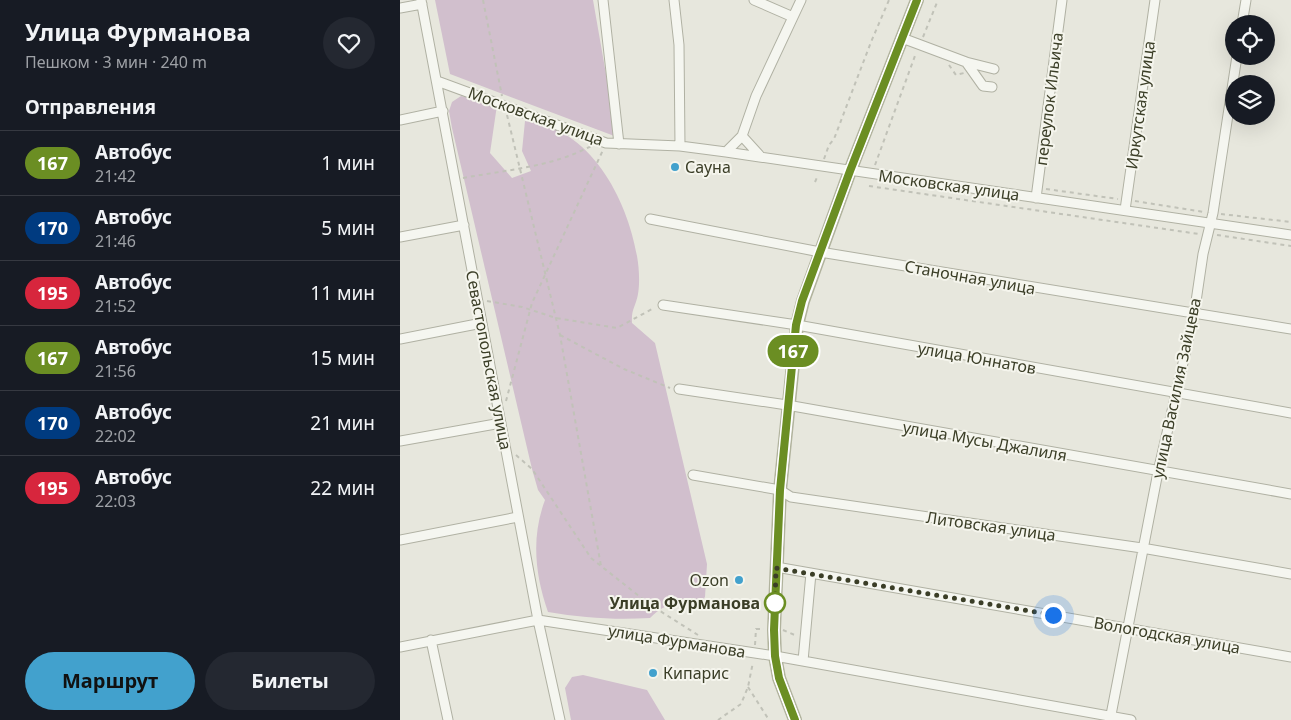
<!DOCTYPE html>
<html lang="ru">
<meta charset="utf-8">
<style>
body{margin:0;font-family:"Noto Sans",sans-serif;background:#242831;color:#f1f3f6;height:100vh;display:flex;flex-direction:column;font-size:19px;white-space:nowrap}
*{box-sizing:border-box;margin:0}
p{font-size:16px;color:#9ea1a6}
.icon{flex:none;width:28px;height:28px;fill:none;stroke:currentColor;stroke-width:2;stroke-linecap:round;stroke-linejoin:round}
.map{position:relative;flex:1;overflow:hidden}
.drawer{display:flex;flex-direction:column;background:#171b24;width:400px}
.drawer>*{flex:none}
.badge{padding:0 10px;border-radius:16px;font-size:18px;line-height:32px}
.buttons{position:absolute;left:825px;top:15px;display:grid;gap:10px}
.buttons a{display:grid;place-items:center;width:50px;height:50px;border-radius:50%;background:#171b24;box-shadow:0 5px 20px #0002;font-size:25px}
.you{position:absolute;width:25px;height:25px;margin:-12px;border:4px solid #fff;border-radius:50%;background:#1a73e8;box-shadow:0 0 0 8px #1a73e833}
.map>.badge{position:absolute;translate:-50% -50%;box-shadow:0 0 0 2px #fff}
h2{padding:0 25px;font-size:19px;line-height:45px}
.round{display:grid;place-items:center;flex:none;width:52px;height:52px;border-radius:26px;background:#242831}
.summary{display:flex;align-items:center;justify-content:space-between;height:85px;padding:0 25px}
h1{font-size:24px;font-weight:700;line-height:38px}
.button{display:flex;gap:10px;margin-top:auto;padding:10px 25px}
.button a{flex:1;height:58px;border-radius:30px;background:#42a1cd;color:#111;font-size:20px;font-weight:700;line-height:58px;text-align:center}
.button a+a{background:#242831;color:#f1f3f6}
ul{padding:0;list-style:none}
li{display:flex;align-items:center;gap:15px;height:65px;padding:0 25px;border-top:1px solid #363941}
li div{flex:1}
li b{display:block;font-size:19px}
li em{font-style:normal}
li .badge{min-width:55px;font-weight:700;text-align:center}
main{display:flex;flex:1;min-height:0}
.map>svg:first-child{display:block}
</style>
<main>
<section class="drawer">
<div class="summary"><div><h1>Улица Фурманова</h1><p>Пешком · 3 мин · 240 m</p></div><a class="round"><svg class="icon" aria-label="heart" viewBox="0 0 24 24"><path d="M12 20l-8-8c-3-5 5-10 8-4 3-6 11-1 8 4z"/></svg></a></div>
<h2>Отправления</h2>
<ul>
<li><span class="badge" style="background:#6b8e23;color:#fff">167</span><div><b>Автобус</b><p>21:42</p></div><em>1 мин</em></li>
<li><span class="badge" style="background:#003b80;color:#fff">170</span><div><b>Автобус</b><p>21:46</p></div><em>5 мин</em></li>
<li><span class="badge" style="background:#d7263d;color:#fff">195</span><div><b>Автобус</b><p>21:52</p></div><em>11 мин</em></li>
<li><span class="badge" style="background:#6b8e23;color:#fff">167</span><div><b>Автобус</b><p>21:56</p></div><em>15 мин</em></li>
<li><span class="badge" style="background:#003b80;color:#fff">170</span><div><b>Автобус</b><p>22:02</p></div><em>21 мин</em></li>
<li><span class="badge" style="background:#d7263d;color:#fff">195</span><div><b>Автобус</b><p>22:03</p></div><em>22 мин</em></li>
</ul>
<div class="button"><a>Маршрут</a><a>Билеты</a></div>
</section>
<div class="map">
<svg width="891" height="720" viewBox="0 0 891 720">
<rect width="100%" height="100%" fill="#e7e7dd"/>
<path fill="#d1bfcd" d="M35,0H193L217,137L50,74Z
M61,96L97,105L90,153L112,178L131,171L122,151L125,121C190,127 227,198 237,256C239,267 240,283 238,294C236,306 231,309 232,323L255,343L307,564L305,597L295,609C274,603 266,602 250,618C215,620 183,618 148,612C135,575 131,537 145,500L138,490L132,469L52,128L49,111L52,102Z
M183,675L247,690L265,720H171L165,688L172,677Z"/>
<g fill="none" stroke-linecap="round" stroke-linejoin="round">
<g stroke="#b0b1a3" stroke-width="11">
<path id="minor" d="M21,0L138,620L160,720
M203,0L219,144
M274,0L279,45L280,146
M354,0L393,17
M0,8L22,4
M842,24L846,0
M502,38L566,62L583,86L592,87
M566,62L594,69
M37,81L206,143L280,146L326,152L891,235
M0,120L43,111
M342,136L361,157
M326,152L342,136L356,96L401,0
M636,198L662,0
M725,210L755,0
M250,219L420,252L891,329
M0,237L64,225
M263,305L397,325L891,413
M0,339L82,323
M279,389L387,405L891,494
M0,441L101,423
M293,475L380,490L391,497L742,548L891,574
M0,540L118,517
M376,567L891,657
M31,640L48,720
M0,647L138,620L375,656L731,720
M403,661L411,573
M710,720L758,472L794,315L803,254L813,213L837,56"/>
</g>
<g stroke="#b1b39d" stroke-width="14">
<path id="major" d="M395,720L379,678L375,656L374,630L380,490L397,325L403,301L450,171L517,0"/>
</g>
<path stroke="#c1c2b8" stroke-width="2" stroke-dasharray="4 4" stroke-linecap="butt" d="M83,0L102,96
M523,37L538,0
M549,65L556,75L564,73
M107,115L160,335L201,566
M424,159L429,145L434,139L471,42L489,0
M475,165L516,53
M63,178C106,170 152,167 191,146
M415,182L418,175
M469,186L799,234
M646,189L718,199
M735,201L804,212
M821,214L891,222
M817,235L891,246
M87,301L122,307L156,318L217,328L254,308
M160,335L224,369L270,388
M106,401L132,303L203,150
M116,455L132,469L191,558L249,604L298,635
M383,630L397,636
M355,645L356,629H364
M348,687L369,720
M318,720L341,704L348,687L353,662"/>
<use href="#minor" stroke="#f5f6f0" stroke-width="9"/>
<use href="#major" stroke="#fff" stroke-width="11"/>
</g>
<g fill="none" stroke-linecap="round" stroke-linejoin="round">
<g stroke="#fff" stroke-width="11">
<path id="line" d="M395,720L379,678L375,656L374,630L380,490L396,325L402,301L450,171L517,0"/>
</g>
<use href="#line" stroke="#6b8e23" stroke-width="8"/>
<path stroke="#3b3e27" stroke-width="5" stroke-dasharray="0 9" d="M375,603L376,568L653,615"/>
</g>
<g fill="#42a1cd" stroke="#f5f5ed" stroke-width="2">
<circle cx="275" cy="167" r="5"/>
<circle cx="339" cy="580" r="5"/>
<circle cx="253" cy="673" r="5"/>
</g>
<circle fill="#fff" stroke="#6b8e23" stroke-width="2.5" cx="375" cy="603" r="10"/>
<g text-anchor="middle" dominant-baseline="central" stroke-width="4" stroke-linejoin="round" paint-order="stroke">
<g font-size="16" fill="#3b3e27" stroke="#f5f5ed">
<text transform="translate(649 99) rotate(-83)">переулок Ильича</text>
<text transform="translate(740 105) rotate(-82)">Иркутская улица</text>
<text transform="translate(136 116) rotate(20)">Московская улица</text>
<text transform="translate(549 185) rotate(8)">Московская улица</text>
<text transform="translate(570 277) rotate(10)">Станочная улица</text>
<text transform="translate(577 358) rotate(10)">улица Юннатов</text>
<text transform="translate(89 360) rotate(79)">Севастопольская улица</text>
<text transform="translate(776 388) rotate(-78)">улица Василия Зайцева</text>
<text transform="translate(585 441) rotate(10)">улица Мусы Джалиля</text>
<text transform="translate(591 526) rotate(8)">Литовская улица</text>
<text transform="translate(767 635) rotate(10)">Вологодская улица</text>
<text transform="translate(277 641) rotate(9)">улица Фурманова</text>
</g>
<g font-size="16" fill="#3b3e27" stroke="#f5f5ed" text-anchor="start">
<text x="285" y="167">Сауна</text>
<text x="329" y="580" text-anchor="end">Ozon</text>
<text x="263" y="673">Кипарис</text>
</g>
<g font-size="16" font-weight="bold" fill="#3b3e27" stroke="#f5f5ed" text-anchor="end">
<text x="360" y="603">Улица Фурманова</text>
</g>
</g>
</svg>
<div class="buttons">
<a><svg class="icon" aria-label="locate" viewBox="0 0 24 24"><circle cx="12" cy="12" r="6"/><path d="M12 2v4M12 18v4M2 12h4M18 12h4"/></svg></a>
<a><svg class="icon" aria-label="layers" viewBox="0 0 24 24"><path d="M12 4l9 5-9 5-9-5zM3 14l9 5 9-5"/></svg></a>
</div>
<div class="you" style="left:653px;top:615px"></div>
<b class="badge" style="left:393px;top:351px;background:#6b8e23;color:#fff">167</b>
</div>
</main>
